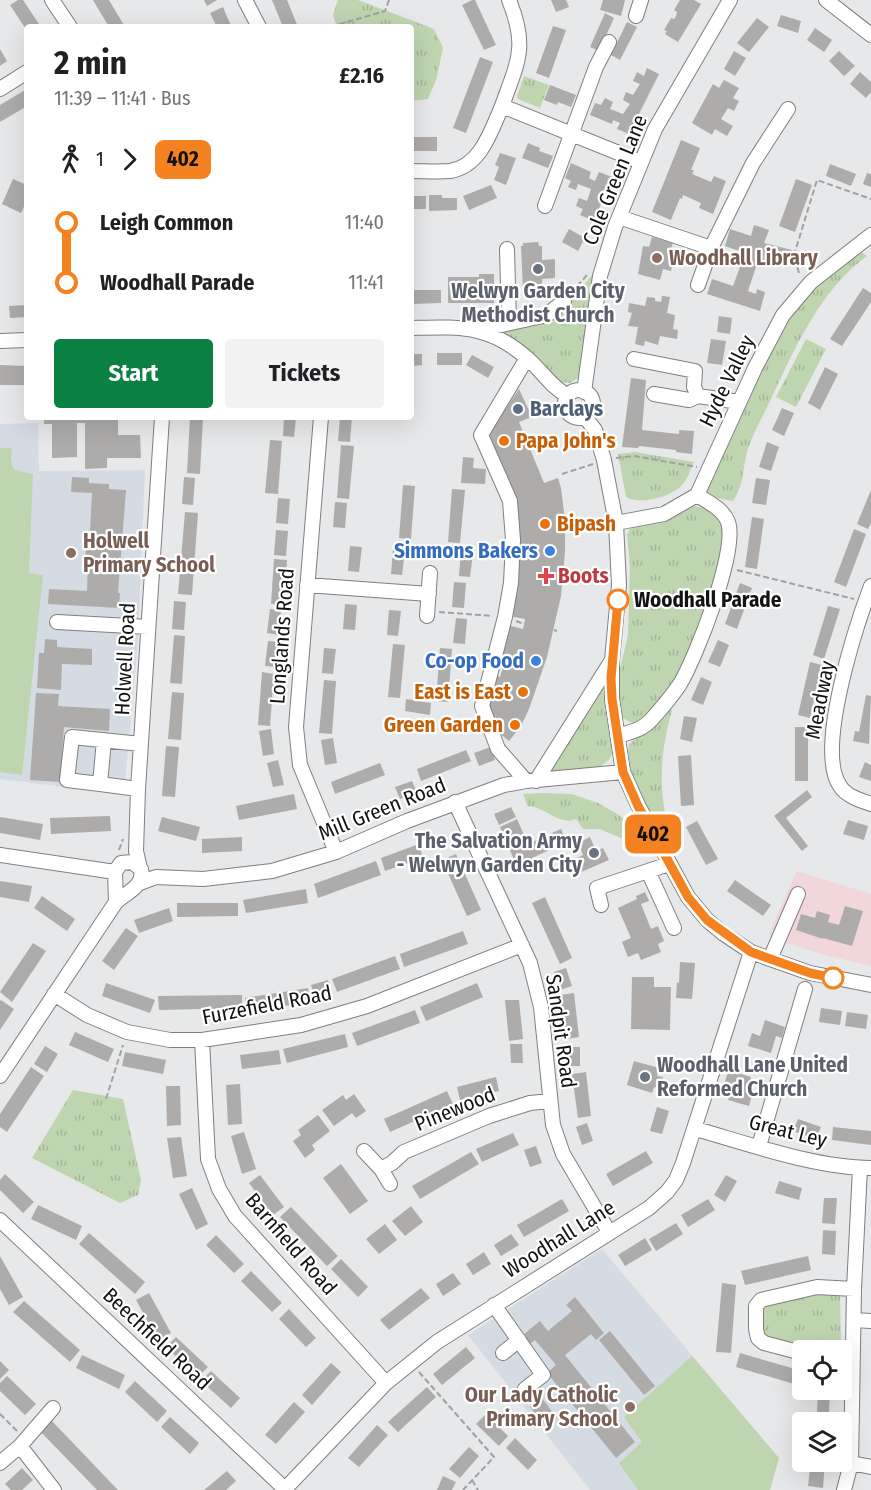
<!DOCTYPE html>
<meta charset="utf-8">
<style>
body{margin:0;font-family:"Fira Sans Condensed",sans-serif;background:#f2f2f2;color:#202124;height:100vh;display:flex;flex-direction:column;font-size:22px;white-space:nowrap}
*{box-sizing:border-box;margin:0}
p{font-size:20px;color:#757577}
.icon{flex:none;width:33px;height:33px;fill:none;stroke:currentColor;stroke-width:2;stroke-linecap:round;stroke-linejoin:round}
.map{position:relative;flex:1;overflow:hidden}
.side{position:absolute;left:24px;top:24px;width:390px;height:396px;display:flex;flex-direction:column;background:#fff;border-radius:6px;box-shadow:0 6px 24px #0002}
.side>*{flex:none}
.badge{padding:0 12px;border-radius:9px;font-size:21px;line-height:39px}
.buttons{position:absolute;left:792px;top:1340px;display:grid;gap:12px}
.buttons a{display:grid;place-items:center;width:60px;height:60px;border-radius:6px;background:#fff;box-shadow:0 6px 24px #0002;font-size:30px}
.map>.badge{position:absolute;translate:-50% -50%;box-shadow:0 0 0 3px #fff}
.legs{display:flex;align-items:center;gap:9px;height:66px;padding:0 30px;font-size:20px}
.legs p{margin-inline-start:auto}
.summary{display:flex;align-items:center;justify-content:space-between;height:102px;padding:0 30px}
h1{font-size:33px;font-weight:700;line-height:45px}
.action{display:flex;gap:12px;margin-top:auto;padding:12px 30px}
.action a{flex:1;height:69px;border-radius:6px;background:#0b8043;color:#fff;font-size:24px;font-weight:700;line-height:69px;text-align:center}
.action a+a{background:#f2f2f2;color:#202124}
ul{padding:0 30px;list-style:none}
li{display:flex;align-items:center;gap:21px;height:60px;font-size:22px}
li i{display:grid;place-items:center;width:9px;height:100%;margin:0 8px;background:currentColor}
li i::after{content:'';width:15px;height:15px;margin:-8px;border:4px solid;border-radius:50%;background:#fff}
li p{margin-inline-start:auto}
li:first-child i{background:linear-gradient(#0000 50%,currentColor 0)}
li:last-child i{background:linear-gradient(currentColor 50%,#0000 0)}
.map>svg:first-child{display:block}
</style>
<div class="map">
<svg width="871" height="1490" viewBox="0 0 871 1490">
<defs>
<pattern id="grass-tufts" width="24" height="20" patternUnits="userSpaceOnUse" patternTransform="scale(1.5)"><rect width="24" height="20" fill="#bfd5b0"/><path d="M3 7l-1-3M5 7V3M7 7l1-3M15 17l-1-3M17 17v-4M19 17l1-3" fill="none" stroke="#a3b696"/></pattern>
</defs>
<rect width="100%" height="100%" fill="#e6e8e9"/>
<path fill="#f1d6da" d="M797,871L871,894V966L821,954L784,942L769,934Z"/>
<path fill="#d5dbe3" d="M38,423L39,471L145,470L138,638L124,794L0,779V424Z
M602,1249L779,1458L770,1490H590L468,1335Z"/>
<path fill="url(#grass-tufts)" d="M338,0H358L434,29L443,48L436,80L428,99L411,101V27H337L333,15Z
M524,76L549,85L540,108L518,99L517,96Z
M857,249L867,256C820,290 795,348 771,399C764,415 753,432 748,449C742,468 745,483 733,501L717,498L703,492L786,317L815,285Z
M593,274L595,275L583,375L570,383L561,382L502,332L552,318L561,312Z
M806,339L826,349L796,407L776,397Z
M635,452L694,462C691,468 688,478 683,484C672,497 642,505 626,497L618,454Z
M692,506C706,507 719,513 724,528C730,547 717,571 711,590C697,635 687,672 655,709C650,714 646,721 637,723C631,724 626,720 621,716L618,677L628,635L630,567L627,534L632,526L671,517Z
M604,678L605,708L613,752L609,760L598,768L545,773Z
M667,708L672,710C660,754 658,787 669,831L660,834C645,808 624,775 629,744L651,726Z
M546,793L572,794L598,803L619,815L635,830L644,848L600,829H583L576,819C558,827 545,805 528,807L523,794Z
M73,1090L123,1099L141,1180L138,1195L120,1203L32,1158Z
M828,1290L840,1294L841,1343L832,1349L761,1340V1306Z"/>
<path fill="#bfd5b0" d="M0,448H12L11,459L13,468L19,471L33,474L29,573L43,575L22,775L0,772Z
M692,1356L779,1458L770,1490H638L619,1463L642,1442L624,1417Z"/>
<path fill="#adacaa" d="M18,0H23L41,27H27V31L10,5Z
M93,0H109L125,27H109Z
M204,0H217L207,6Z
M272,0H287L298,27H283Z
M472,0H475L496,45L484,50L462,5Z
M551,0H566L569,7L556,12Z
M603,0H625L621,16L600,10Z
M680,0H694L701,4L678,42L665,34L667,31L664,30L671,18L674,19L676,16L677,12L674,10Z
M223,7L228,19L232,27H217L210,13Z
M605,13L614,18L599,51L590,47Z
M781,15L801,21L798,33L777,26Z
M757,18L769,27L749,52L737,43Z
M627,22L637,27L620,60L611,55Z
M553,26L566,30L549,78L536,73Z
M815,28L832,40L824,52L807,40Z
M0,49L7,61L0,66Z
M734,51L746,58L735,76L724,69Z
M839,51L855,66L844,76L829,61Z
M480,57L493,62L466,133L453,128Z
M647,68L659,74L629,134L617,129L620,123L613,120L612,124L590,115L595,103L601,105L605,98L613,102L610,109L623,114L630,104L623,100L626,92L633,95L640,84L633,81L637,72L644,76Z
M860,72L871,82V92L866,98L850,84Z
M724,80L739,88L733,98L739,101L734,111L728,108L721,119L733,126L727,136L715,129L712,135L692,123L713,84L719,88Z
M550,85L576,95L571,107L558,102L557,105L544,100Z
M27,89V106L0,122V105Z
M411,137H437V151H411Z
M681,140L700,148L691,170H694L692,174L711,182L714,176L726,181L713,214L699,208L701,203L683,195L682,199L680,198L671,220L652,212Z
M528,143L540,148L539,151L553,156L548,168L522,158Z
M500,153L516,158L506,185L494,180L499,167L495,165Z
M571,163L591,172L589,178L595,181L599,172L612,177L594,221L580,215L583,209L576,206L579,198L587,201L591,189L578,184L576,190L568,187L571,181L565,178Z
M830,164L856,174L851,186L826,176Z
M867,173L871,174V187L863,184Z
M13,179L27,185V200L21,213L2,204Z
M796,179L812,185L795,232L779,226Z
M491,185L497,198L469,210L463,196Z
M429,195H442V198H457V210L429,211Z
M411,196H426V209H411Z
M754,225L769,230L764,243L792,250L786,267L759,258L748,291L756,294L757,289L765,292L760,311L707,294L712,279L733,286L745,253L725,246L730,229L751,236Z
M569,229L585,238L578,251L562,242Z
M652,237L673,242L670,253L675,254L671,271L663,269L660,280L638,274L643,246L649,247Z
M538,242L539,246H542V260L555,259V278L542,279V289L523,290L521,246H523V243Z
M479,274H494V303H448V277H479Z
M863,288L871,293V302L842,346L830,339Z
M411,290H441V303L411,304Z
M662,296L670,297L667,313L675,315L673,329L678,330L677,339L660,336L658,345L645,341L644,346L635,344L638,327L628,326L632,313L628,312L629,303L645,306L647,297L655,298V301L661,302Z
M27,305V317L10,318L9,306Z
M719,316L732,318L730,334L717,332Z
M711,339L726,341L722,365L707,363Z
M437,353H462V365H437Z
M411,354H422V365L411,366Z
M472,355L494,367L488,378L466,365Z
M0,365L27,366V385H0Z
M825,367L838,374L820,410L808,403Z
M631,378L646,380L642,430L679,434V430L694,431L692,454L676,452V450L639,446L638,448L622,447Z
M519,389L532,417L519,422L544,483L558,478L561,488L565,520V552L561,596L547,657L529,709L521,726L509,741L498,732L487,700L496,675L500,677L506,657L500,656L507,625L523,629L525,619L509,616L518,542L488,435Z
M782,408L794,413L784,436L772,430Z
M44,417H118V435H140L141,458H107V468L85,469V423H77V457L52,458V424H44Z
M190,417L203,418L200,474L187,473Z
M284,417H296L294,437L283,436Z
M340,417H352L350,442L338,441Z
M270,440L282,441L278,494L265,493Z
M767,442L779,447L771,471L759,467Z
M341,445L354,446L349,499L337,498Z
M463,457L474,458L473,468L486,469L485,484L461,483Z
M72,477L89,478V483L109,484V489L126,490L118,593H120L119,608L48,604L49,589L87,591L88,563H85L87,531H90L92,493L71,492Z
M184,477L195,478L193,505L182,504Z
M756,478L770,480L766,505L752,503Z
M403,485L415,486L411,539L399,538Z
M452,489L465,490L460,543L448,542Z
M871,490V523L868,529L857,524Z
M278,498L290,499L288,524L276,523Z
M335,502L347,503L345,528L333,527Z
M185,512L198,513L192,595L178,594Z
M752,517L764,519L757,569L745,567Z
M854,529L866,534L846,587L834,582Z
M276,530L288,531L286,556L274,555Z
M350,546L362,547L359,572L348,571Z
M393,549L405,550L402,575L391,574Z
M461,551L473,553L470,577L459,576Z
M274,559L287,560L284,605L271,604Z
M454,582L466,583L464,608L452,607Z
M740,583L752,588L737,629L725,624Z
M174,601L186,602L184,630L172,629Z
M345,604L357,605L355,630L343,629Z
M828,606L840,609L824,659L813,655Z
M270,609L281,610L279,635L267,633Z
M389,610L401,611L398,636L387,635Z
M456,618L467,619L465,644L453,643Z
M174,635L185,636L182,684L170,683Z
M45,639L57,640V647L92,649V665L62,664L61,690L37,688L39,653H44Z
M718,640L729,645L720,667L708,662Z
M268,641L279,642L277,667L265,666Z
M393,644L405,645L400,698L388,697Z
M324,648L336,649L333,674L322,673Z
M440,648L452,649L448,702L436,701Z
M810,662L822,665L810,718L798,715Z
M262,672L274,674L270,726L258,725Z
M701,677L712,682L703,705L691,700Z
M324,680L336,681L332,734L319,733Z
M172,692L184,693L181,740L168,739Z
M36,693L59,694L58,706L110,709L109,731L64,727L60,782L30,780Z
M866,695L871,696L869,744L853,741L855,731L859,732Z
M406,699L431,703L430,715L405,711Z
M684,716L697,718L692,742L680,739Z
M795,727H808V781H795Z
M271,729L274,754L263,756L259,731Z
M333,738L337,763L325,765L321,740Z
M166,746L179,747L175,797L162,796Z
M491,747L495,760L479,766L474,753Z
M466,750L471,761L421,781L417,769Z
M691,755L694,805L681,806L678,756Z
M278,760L284,785L273,787L267,763Z
M865,762L871,765V781L859,777Z
M380,763L385,775L335,794L331,782Z
M412,781L417,793L400,799L395,787Z
M807,790L812,797L786,818L808,846L802,851L774,816Z
M294,794L297,809L239,820L236,806Z
M511,807L516,817L499,825L494,814Z
M110,816L111,831L51,834L50,818Z
M0,817L43,824L40,840L0,833Z
M162,817L200,827L196,841L158,831Z
M517,819L528,844L561,829L567,842L532,858L534,862L518,869L500,827Z
M848,820L868,826L864,840L843,834Z
M697,821L718,859L706,865L686,827Z
M242,837V851L202,853V839Z
M590,837L596,851L603,848L609,860L579,873L573,860L583,855L578,843Z
M419,844L423,858L385,871L381,858Z
M456,854L481,910L467,916L442,860Z
M376,861L381,875L318,898L314,884Z
M735,880L771,905L763,916L727,891Z
M0,881L32,886L29,902L0,897Z
M306,889L308,903L246,913L243,900Z
M645,892L649,901L641,904L651,929L658,926L664,941L658,944L661,952L641,960L638,953L628,957L622,942L631,938L618,908L637,899L636,896Z
M42,896L75,919L67,931L34,908Z
M545,897L572,958L560,964L532,903Z
M177,903H238V916L177,917Z
M845,906L863,911L852,946L823,938V939L796,930L801,914L815,918L817,911L830,915L828,922L839,925Z
M169,908L173,921L139,933L134,920Z
M126,928L138,936L114,970L102,961Z
M463,931L468,944L404,967L400,954Z
M33,943L46,951L12,1002L0,992Z
M395,956L400,969L337,992L332,979Z
M680,962L695,963L692,999L676,998L677,982L679,983Z
M566,968L572,986L560,990L554,972Z
M632,977H654V987H671L670,1030L631,1029Z
M328,980L332,993L315,998L311,985Z
M106,983L155,1000L150,1013L102,996Z
M477,983L483,997L426,1021L420,1007Z
M308,988L310,1002L247,1012L245,998Z
M574,993L579,1037L566,1039L560,995Z
M242,995V1008L159,1010L158,996Z
M1,1000L14,1009L0,1030V1001Z
M505,1000H519L523,1039L509,1041Z
M821,1008L842,1011L840,1025L819,1022Z
M415,1010L420,1023L357,1046L352,1033Z
M847,1012L868,1015L866,1029L845,1026Z
M765,1020L785,1027L782,1038L776,1036L771,1053L748,1046L752,1033L760,1036Z
M75,1032L114,1049L108,1062L69,1045Z
M345,1034L348,1047L287,1063L283,1049Z
M510,1044H522L523,1063H511Z
M45,1046L58,1054L47,1072L34,1064Z
M568,1047H580V1066H568Z
M279,1050L281,1064L242,1069L240,1055Z
M125,1052L166,1060L163,1074L122,1066Z
M634,1061L659,1068L657,1076L663,1077L659,1089L654,1087L652,1093L627,1085Z
M31,1067L44,1076L7,1132L0,1127V1114Z
M728,1070L751,1077L746,1094L752,1095L749,1106L728,1100L733,1085L725,1082Z
M586,1072L591,1116L578,1118L572,1074Z
M496,1077L499,1091L460,1100L457,1087Z
M240,1084L242,1124L228,1125L226,1085Z
M166,1086H180L181,1125L167,1126Z
M447,1091L453,1104L390,1132L384,1119Z
M354,1094L366,1111L356,1118L352,1113L334,1126L322,1110L343,1095L346,1100Z
M657,1107L669,1111L662,1134L650,1131Z
M318,1115L330,1131L312,1145L315,1150L305,1158L293,1141L301,1135L298,1130Z
M798,1119L821,1127L816,1139L793,1131Z
M587,1123L593,1141L582,1145L576,1127Z
M833,1127L871,1131V1145L832,1140Z
M244,1132L256,1169L242,1174L231,1136Z
M513,1133L519,1145L482,1162L476,1149Z
M181,1137L187,1176L173,1178L167,1138Z
M536,1146L542,1163L530,1167L524,1150Z
M646,1151L653,1163L613,1186L606,1174Z
M471,1152L479,1164L420,1199L412,1186Z
M341,1164L368,1201L350,1214L323,1178Z
M5,1174L34,1202L23,1213L0,1190V1180Z
M260,1175L284,1207L273,1215L249,1183Z
M726,1175L737,1181L725,1202L714,1195Z
M779,1181L802,1188L799,1200L775,1193Z
M192,1188L208,1224L196,1230L179,1194Z
M824,1198H837L835,1224L822,1223Z
M562,1199L569,1211L524,1237L517,1225Z
M708,1199L715,1210L688,1227L681,1215Z
M38,1205L82,1226L76,1240L31,1219Z
M411,1206L423,1222L405,1236L392,1221Z
M291,1207L338,1256L327,1266L280,1217Z
M676,1223L683,1234L656,1251L649,1239Z
M385,1224L397,1240L379,1254L366,1239Z
M823,1230L836,1231L835,1255L822,1254Z
M89,1233L145,1282L135,1294L79,1244Z
M511,1234L519,1245L501,1256L494,1245Z
M216,1235L244,1264L234,1273L206,1245Z
M645,1238L652,1250L625,1266L618,1255Z
M484,1252L491,1264L473,1275L466,1264Z
M0,1256L23,1297L9,1305L0,1289Z
M808,1256L811,1270L745,1285L741,1271Z
M341,1259L368,1287L358,1297L331,1269Z
M251,1271L282,1303L272,1312L241,1281Z
M453,1273L461,1284L443,1296L436,1284Z
M722,1283L736,1285L731,1353L716,1352Z
M421,1288L430,1298L389,1330L380,1320Z
M149,1293L171,1333L158,1340L136,1300Z
M575,1297L604,1333L596,1340L591,1334L565,1355L635,1442L616,1458L547,1373L556,1365L535,1340L530,1344L523,1335L540,1321L548,1331L572,1311L566,1305Z
M24,1301L80,1350L70,1362L13,1312Z
M289,1309L316,1338L306,1347L279,1319Z
M610,1331L655,1386L644,1395L599,1340Z
M176,1337L208,1367L198,1377L166,1347Z
M466,1347L475,1358L442,1385L433,1374Z
M740,1353L802,1371L801,1386L736,1367Z
M82,1355L125,1375L119,1389L76,1368Z
M0,1361L9,1370L0,1379Z
M331,1363L341,1372L312,1405L302,1395Z
M211,1371L240,1398L231,1408L201,1381Z
M7,1376L36,1404L25,1415L0,1391V1383Z
M135,1381L167,1411L157,1422L125,1392Z
M427,1387L436,1397L398,1432L388,1422Z
M818,1389H830L829,1413H817Z
M542,1398L557,1418L546,1427L530,1407Z
M294,1402L305,1412L276,1444L265,1435Z
M486,1414L508,1436L499,1446L476,1424Z
M170,1417L199,1443L190,1454L161,1427Z
M815,1418L830,1420V1422H815Z
M50,1419L118,1490H97L39,1430Z
M377,1425L388,1435L359,1467L348,1458Z
M515,1438L537,1460L528,1470L506,1448Z
M469,1447L479,1456L460,1478L449,1469Z
M811,1461H825L823,1488L808,1486Z
M22,1468L33,1480L22,1490H11L5,1484Z
M227,1471L236,1481L226,1490H204Z
M443,1476L456,1482L452,1490H437Z"/>
<g fill="none" stroke-linecap="round" stroke-linejoin="round">
<g stroke="#7e7f80" stroke-width="16">
<path id="minor" d="M52,0L70,27
M245,0L259,27
M509,0C528,47 518,61 502,106L641,162
M826,0L871,35
M636,16L641,0
M0,89L27,72
M411,171C424,171 437,172 450,171C481,166 491,131 502,106
M545,206L596,67L609,42
M619,217L711,248
M507,249L509,323
M698,285L711,248L753,163L788,109
M411,328C459,327 489,324 528,359C542,371 551,387 568,396
M479,330L547,315L564,301
M0,341L27,340
M634,359L695,371L694,387L698,396L739,402
M565 404a14 14 0 1 1 28 0a14 14 0 1 1-28 0Z
M584,392L600,276L615,227L655,129L730,0
M654,394L689,400L698,396
M321,417L296,727L300,765L336,852
M585,417L595,430L604,460L616,523L619,585L612,660V699L623,772L638,805L688,897L707,920L724,934L751,952L770,959L810,973L871,985
M616,523L664,514L697,495L755,368L783,315L811,282L871,235
M307,585L429,594
M871,586C856,626 815,750 840,786C846,796 860,800 871,804
M427,616L430,573
M57,622L148,627
M618,736C630,732 642,730 651,720C661,709 672,696 680,684C696,657 738,551 728,522C723,509 708,502 697,495
M104,740L100,784L67,780L72,737L141,744
M526,781L498,749L482,706L505,617L511,583L513,540L510,501L481,435L527,358
M536,781L612,660
M100,784L138,789
M455,802L530,963L541,1007L553,1125L563,1154L609,1232
M0,855L115,872
M140,868L136,851L138,789L162,417
M648,871L674,928
M140,883L156,877L203,879L272,871L336,852L407,821L504,785L526,781L623,772
M601,905L597,888L669,864
M770,959L798,894
M54,994L87,1015L127,1032L170,1040H202L301,1025L367,1006L522,945
M202,1040L208,1159L219,1189L235,1216L386,1383
M0,1076L116,902C127,892 145,886 141,869L132,862L121,863L115,872L116,902
M696,1129C749,1144 816,1168 871,1168
M759,1146L805,989
M364,1151L381,1169L390,1184
M381,1169L392,1163L404,1152L489,1116L530,1103L550,1101
M0,1220L285,1489
M494,1305L543,1375L525,1389
M854,1320L871,1321
M503,1353L519,1340
M802,1353L764,1343L758,1338L756,1329V1306L761,1300L817,1287L854,1289
M20,1446L54,1490
M0,1463L20,1446L53,1408
M851,1463L871,1467
M284,1490L386,1383L437,1342L649,1208L667,1192L676,1180L683,1163L751,952
M844,1490L851,1463L854,1289L860,1168"/>
</g>
<path stroke="#9fa1a2" stroke-width="2" stroke-dasharray="6 3" stroke-linecap="butt" d="M330,27L385,11L389,0
M799,273L794,255L817,180L871,199
M571,293L587,275
M616,458L634,456L697,467
M562,474L593,464
M737,570L854,599
M439,612L493,616
M516,621L524,624
M554,630L557,631
M119,850L123,839
M106,1099L123,1045
M419,1372L494,1457L463,1490
M0,1414L18,1432
M472,1480L478,1490"/>
<use href="#minor" stroke="#fff" stroke-width="14"/>
</g>
<g fill="none" stroke-linecap="round" stroke-linejoin="round">
<g stroke="#fff" stroke-width="14">
<path id="line-1" d="M618,600L611,678L612,699L623,772L638,806L688,897L707,920L751,952L810,973L833,978"/>
</g>
<use href="#line-1" stroke="#f58220" stroke-width="9"/>
</g>
<g fill="#8d6e63" stroke="#fff" stroke-width="2">
<circle cx="657" cy="258" r="6"/>
<circle cx="71" cy="553" r="6"/>
<circle cx="630" cy="1407" r="6"/>
</g>
<g fill="#6b7280" stroke="#fff" stroke-width="2">
<circle cx="538" cy="269" r="6"/>
<circle cx="594" cy="853" r="6"/>
<circle cx="645" cy="1077" r="6"/>
</g>
<circle fill="#5c6f8a" stroke="#fff" stroke-width="2" cx="518" cy="409" r="6"/>
<g fill="#e8710a" stroke="#fff" stroke-width="2">
<circle cx="504" cy="441" r="6"/>
<circle cx="545" cy="524" r="6"/>
<circle cx="523" cy="692" r="6"/>
<circle cx="515" cy="725" r="6"/>
</g>
<g fill="#3f7fe0" stroke="#fff" stroke-width="2">
<circle cx="550" cy="551" r="6"/>
<circle cx="536" cy="661" r="6"/>
</g>
<path fill="#e0444e" stroke="#fff" stroke-width="2" d="M543 567h6v6h6v6h-6v6h-6v-6h-6v-6h6z"/>
<g fill="#fff" stroke="#f58220" stroke-width="3">
<circle cx="618" cy="600" r="10"/>
<circle cx="833" cy="978" r="10"/>
</g>
<g text-anchor="middle" dominant-baseline="central" stroke-width="4.5" stroke-linejoin="round" paint-order="stroke">
<g font-size="21" fill="#121313" stroke="#fff">
<text transform="translate(615 180) rotate(-68)">Cole Green Lane</text>
<text transform="translate(727 381) rotate(-64)">Hyde Valley</text>
<text transform="translate(282 636) rotate(-86)">Longlands Road</text>
<text transform="translate(125 659) rotate(-87)">Holwell Road</text>
<text transform="translate(820 700) rotate(-79)">Meadway</text>
<text transform="translate(382 809) rotate(-22)">Mill Green Road</text>
<text transform="translate(267 1005) rotate(-11)">Furzefield Road</text>
<text transform="translate(561 1031) rotate(82)">Sandpit Road</text>
<text transform="translate(455 1109) rotate(-22)">Pinewood</text>
<text transform="translate(788 1131) rotate(14)">Great Ley</text>
<text transform="translate(559 1239) rotate(-32)">Woodhall Lane</text>
<text transform="translate(291 1244) rotate(49)">Barnfield Road</text>
<text transform="translate(157 1339) rotate(43)">Beechfield Road</text>
</g>
<g font-size="21" font-weight="bold" fill="#785e54" stroke="#fff" text-anchor="start">
<text x="669" y="258">Woodhall Library</text>
<text x="83" y="541">Holwell<tspan x="83" dy="24">Primary School</tspan></text>
<text x="618" y="1395" text-anchor="end">Our Lady Catholic<tspan x="618" dy="24">Primary School</tspan></text>
</g>
<g font-size="21" font-weight="bold" fill="#5b616d" stroke="#fff">
<text x="538" y="291">Welwyn Garden City<tspan x="538" dy="24">Methodist Church</tspan></text>
<text x="582" y="841" text-anchor="end">The Salvation Army<tspan x="582" dy="24">- Welwyn Garden City</tspan></text>
<text x="657" y="1065" text-anchor="start">Woodhall Lane United<tspan x="657" dy="24">Reformed Church</tspan></text>
</g>
<g font-size="21" font-weight="bold" fill="#4e5e75" stroke="#fff" text-anchor="start">
<text x="530" y="409">Barclays</text>
</g>
<g font-size="21" font-weight="bold" fill="#c56008" stroke="#fff" text-anchor="start">
<text x="516" y="441">Papa John's</text>
<text x="557" y="524">Bipash</text>
<text x="511" y="692" text-anchor="end">East is East</text>
<text x="503" y="725" text-anchor="end">Green Garden</text>
</g>
<g font-size="21" font-weight="bold" fill="#366cbe" stroke="#fff" text-anchor="end">
<text x="538" y="551">Simmons Bakers</text>
<text x="524" y="661">Co-op Food</text>
</g>
<g font-size="21" font-weight="bold" fill="#be3a42" stroke="#fff" text-anchor="start">
<text x="558" y="576">Boots</text>
</g>
<g font-size="21" font-weight="bold" fill="#121313" stroke="#fff" text-anchor="start">
<text x="634" y="600">Woodhall Parade</text>
</g>
</g>
</svg>
<div class="buttons">
<a><svg class="icon" aria-label="locate" viewBox="0 0 24 24"><circle cx="12" cy="12" r="6"/><path d="M12 2v4M12 18v4M2 12h4M18 12h4"/></svg></a>
<a><svg class="icon" aria-label="layers" viewBox="0 0 24 24"><path d="M12 4l9 5-9 5-9-5zM3 14l9 5 9-5"/></svg></a>
</div>
<b class="badge" style="left:653px;top:834px;background:#f58220;color:#111">402</b>
<section class="side">
<div class="summary"><div><h1>2 min</h1><p>11:39 – 11:41 · Bus</p></div><b>£2.16</b></div>
<div class="legs"><svg class="icon" aria-label="walk" viewBox="0 0 24 24"><circle cx="13" cy="4" r="2"/><path d="M13 8l-2 6 4 7M11 14l-3 7M7 12l3-4h3l4 4"/></svg>1<svg class="icon" aria-label="forward" viewBox="0 0 24 24"><path d="M9 5l7 7-7 7"/></svg><b class="badge" style="background:#f58220;color:#111">402</b></div>
<ul>
<li><i style="color:#f58220"></i><b>Leigh Common</b><p>11:40</p></li>
<li><i style="color:#f58220"></i><b>Woodhall Parade</b><p>11:41</p></li>
</ul>
<div class="action"><a>Start</a><a>Tickets</a></div>
</section>
</div>
